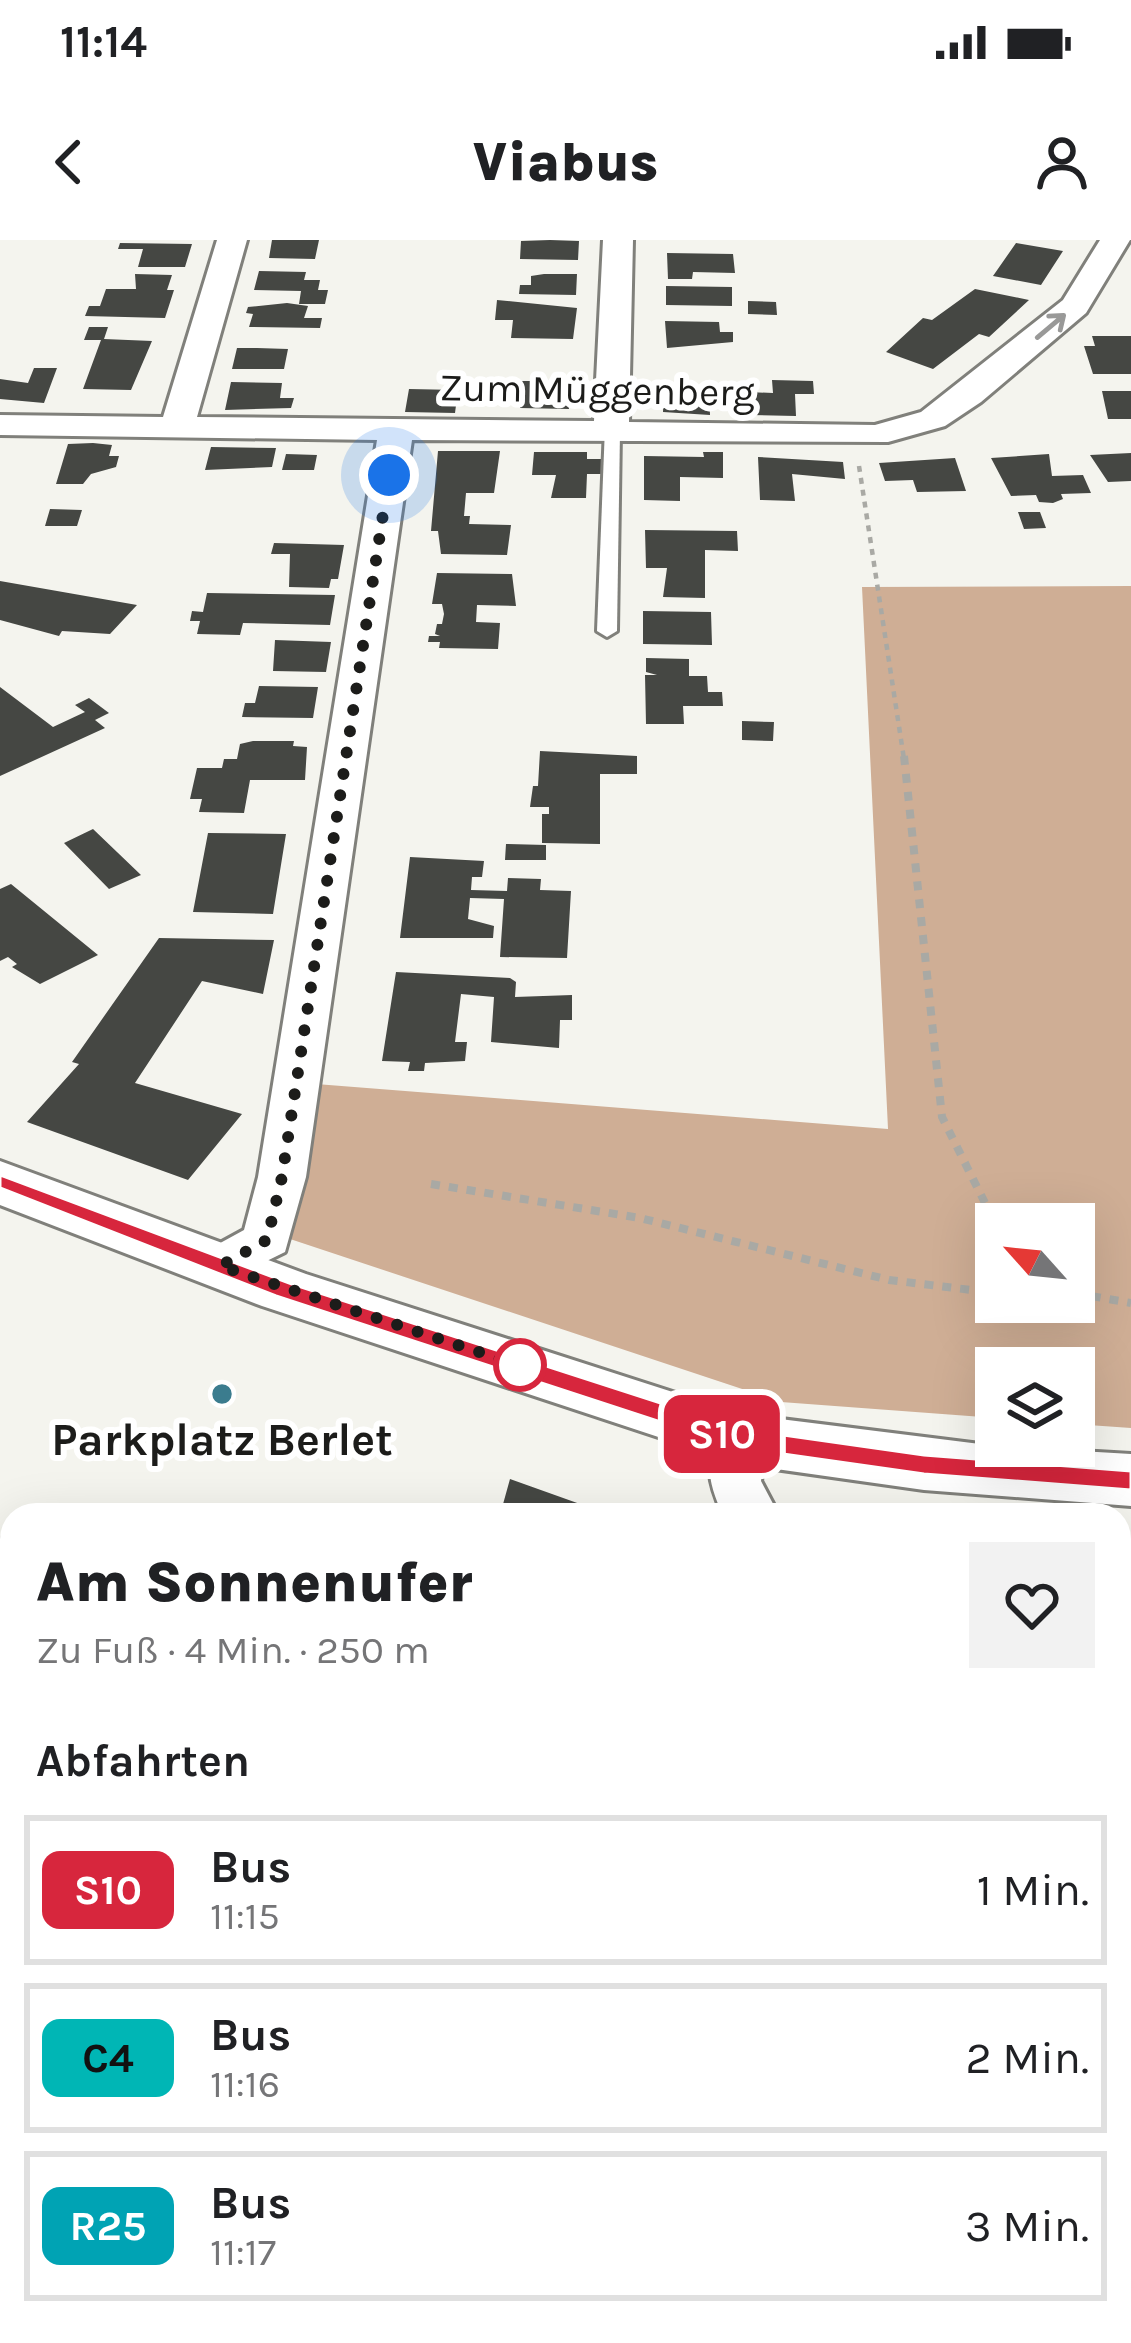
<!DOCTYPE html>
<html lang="de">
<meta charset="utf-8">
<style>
body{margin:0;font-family:Karla,sans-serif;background:#f2f2f2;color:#202124;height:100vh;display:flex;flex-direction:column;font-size:45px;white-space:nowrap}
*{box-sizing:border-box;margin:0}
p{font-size:39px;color:#757577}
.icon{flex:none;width:66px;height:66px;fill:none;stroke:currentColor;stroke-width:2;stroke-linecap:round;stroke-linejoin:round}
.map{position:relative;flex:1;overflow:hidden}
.panel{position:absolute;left:0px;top:1263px;width:1131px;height:840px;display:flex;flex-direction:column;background:#fff;border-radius:36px 36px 0 0;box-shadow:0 12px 48px #0002}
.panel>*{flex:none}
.badge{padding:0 24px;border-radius:18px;font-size:42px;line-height:78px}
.needle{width:78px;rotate:297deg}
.buttons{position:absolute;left:975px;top:963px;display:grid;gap:24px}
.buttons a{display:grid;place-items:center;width:120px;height:120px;border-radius:0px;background:#fff;box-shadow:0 12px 48px #0002;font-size:60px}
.you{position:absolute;width:60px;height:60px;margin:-30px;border:9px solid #fff;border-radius:50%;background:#1a73e8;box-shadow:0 0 0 18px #1a73e833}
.map>.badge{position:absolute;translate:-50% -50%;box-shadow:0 0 0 6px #fff}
h2{padding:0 36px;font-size:45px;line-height:108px}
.round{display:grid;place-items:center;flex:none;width:126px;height:126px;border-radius:0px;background:#f2f2f2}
.summary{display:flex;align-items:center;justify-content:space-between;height:204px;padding:0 36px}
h1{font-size:57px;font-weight:800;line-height:90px}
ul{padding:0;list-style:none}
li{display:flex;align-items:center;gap:36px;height:150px;margin:0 24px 18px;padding:0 12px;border:6px solid #e0e0e0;border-radius:0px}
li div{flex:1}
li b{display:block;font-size:45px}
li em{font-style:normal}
li .badge{min-width:132px;font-weight:700;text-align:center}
.status{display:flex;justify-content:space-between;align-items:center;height:84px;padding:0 60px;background:#fff;direction:ltr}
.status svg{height:33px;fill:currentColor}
header{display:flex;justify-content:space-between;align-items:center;height:156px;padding:0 36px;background:#fff;font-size:54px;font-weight:800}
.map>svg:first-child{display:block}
</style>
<div class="status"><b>11:14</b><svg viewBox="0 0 49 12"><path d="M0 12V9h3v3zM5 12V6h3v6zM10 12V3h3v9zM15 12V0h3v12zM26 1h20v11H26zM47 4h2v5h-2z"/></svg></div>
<header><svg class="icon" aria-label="back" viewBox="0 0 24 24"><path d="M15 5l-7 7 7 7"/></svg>Viabus<svg class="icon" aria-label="person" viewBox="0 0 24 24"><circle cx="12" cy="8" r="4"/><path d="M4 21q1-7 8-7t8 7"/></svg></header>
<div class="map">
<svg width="1131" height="2103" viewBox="0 0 1131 2103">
<rect width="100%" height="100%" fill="#f4f4ee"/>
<path fill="#cfae95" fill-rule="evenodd" d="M1131,346V1188L1074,1184V1128H996V1178L781,1162L278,995L316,844L888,889L862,347ZM996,984H1074V1062H996Z"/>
<path fill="#454743" d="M272,0H319L315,19L269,18Z
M550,0L579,1L578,20L520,19L521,1Z
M120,3L192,4L185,27H138L143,9H118Z
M1016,3L1063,11L1041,45L993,36Z
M667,13L733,14L735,33L693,32L692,39H668Z
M259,31L306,32L304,40H320L318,50H328L325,64H299L301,51L254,50Z
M135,34L172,35L167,50H174L165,78L85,76L89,66H100L106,49H136Z
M544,34H577L576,55L519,54L520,45H531V36Z
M666,46L732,47V66L666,65Z
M975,49L1029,60L989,97L979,94L933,129L886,112L923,78L932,80Z
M497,60L577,68L573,99L511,98L513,80H495Z
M748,61L776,62L777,75L748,74Z
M287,63L308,66L304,78H322L320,88L249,87L253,74L246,73L248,67Z
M665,81L719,82L720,92H733V102L667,108Z
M89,87H108L104,99L152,101L131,150L83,149L101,100H84Z
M1092,96H1131V134H1093L1084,106H1095Z
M237,108H257L288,109L284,129H232Z
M34,128H57L44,163L0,159V139L28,143Z
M772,140L813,141L814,154H795L796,176L748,175V152L773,153Z
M520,141H567L569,169L520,168Z
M231,142L282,143L280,158H294L291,168L225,170Z
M409,149L458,150L455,173L405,172Z
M664,149H709L710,175L663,172Z
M1102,151H1131V179H1108Z
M93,203L112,205L109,216H119L116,227L91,234L83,244H56L68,204Z
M211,207L276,208L272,227L205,230Z
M438,211H500L494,253H466L464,276H470L469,284L511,285L507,315L441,314L438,291H431Z
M534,212H587V219H602V234H587L586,258H551L556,235H532Z
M703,212H723V238L680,237V261L644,260V216L704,217Z
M1131,213V241L1108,242L1090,215Z
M286,214L317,215L314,230H282Z
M1049,214L1052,236L1083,235L1091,253L1061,254L1063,259L1053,263L1039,262L1036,255L1011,256L991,218Z
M758,217L843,222L845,239L792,234L795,261L760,260Z
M955,218L966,251L917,252L913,240L885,241L879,223Z
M50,269L82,270L77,286H45Z
M1018,272H1040L1046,288L1024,289Z
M645,290L737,291L738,311L705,310V358L663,357L667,328H646Z
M274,303L344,305L338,339H331L329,348L289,347L290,314H271Z
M437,333L512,334L516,366L477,365L476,382L500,383L498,409L439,408L440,402H428L429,396H440L435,394L437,384H442L444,374L442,364H432Z
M0,341L137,365L110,394L62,391L59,396L0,380Z
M207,353L335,355L330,385L243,383L240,395L197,394L200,381H190L192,371L203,372Z
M643,371L711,372L712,405L643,404Z
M275,400L331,402L326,432L273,431Z
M646,418L689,419V436H707L708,452H722L723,466H683L684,484H646L645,435H657L646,432Z
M259,446L318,447L313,478L242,477L245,463H255Z
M0,447L53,487L85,472L75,465L89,458L109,473L95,480L105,488L0,536Z
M742,481L774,482L773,501L742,500Z
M253,501H294L293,506L307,507L305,540H250L244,573L199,572L202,559H190L197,528H222L224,519H237L240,504Z
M540,511L637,516V534H600V604L542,603V574H549V567H530L533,546H538Z
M93,589L141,635L109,649L64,603Z
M208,593L286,594L273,674L193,672Z
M506,604L546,605V620H505Z
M410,617L484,621L482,637H472L471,650L507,651L508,638L541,639L540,650L571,651L567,718L500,717L504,659L470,658L468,679L494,686L493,698H400Z
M11,644L98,715L40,744L12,727L17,724L8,717L0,721V649Z
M159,698L274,700L263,754L202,741L135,843L242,874L188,940L27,882L79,824L72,822Z
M396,732L510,738L516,742L515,757L572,755V780H560L559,808L491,802L494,757L461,754L455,802H467L465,821L425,823L424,831H408L410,822L382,821Z
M510,1239L608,1274V1275H500Z
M0,1323L12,1325V2093L0,2094Z
M1119,1514L1131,1515V1573L1119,1571Z
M1119,1896L1131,1897V2010L1119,2009Z"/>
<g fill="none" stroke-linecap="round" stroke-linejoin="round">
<g stroke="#80807b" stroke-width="6">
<path id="service" d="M605,187L620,191L617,391L607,397L597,391Z"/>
</g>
<g stroke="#80807b" stroke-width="6">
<path id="minor" d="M217,0H247L197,177L594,181L603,0H633L629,182L875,185L921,172L1063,60L1100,0H1130L1086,73L981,162L945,186L888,202L412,200L306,937L285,1012L220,1044L202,1039L195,1026L202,1013L244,990L258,937L377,200L0,195V175L163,177Z
M740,1179L759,1185L767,1199L761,1241L779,1275H723C708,1243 703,1218 721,1185Z
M922,2091H992L996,2103H924Z"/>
</g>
<g stroke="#80807b" stroke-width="6">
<path id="tertiary" d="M0,921L306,1034L741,1174L996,1206L1131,1214V1266L924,1250L740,1224L262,1066L0,965Z
M1119,2047L1131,2048V2103H1080L1075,2091H1119Z
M618,2091H822L817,2103H613Z"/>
</g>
<path stroke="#a9a9a4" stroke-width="4.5" stroke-dasharray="6 6" stroke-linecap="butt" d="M859,226L904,519"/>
<path stroke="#a9a9a4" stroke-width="8" stroke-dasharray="9 9" stroke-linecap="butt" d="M904,516L942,877L996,985
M431,944L640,978L889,1040L996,1053
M1074,1053L1131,1063"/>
<path stroke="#a9a9a4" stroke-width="9" stroke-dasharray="10 10" stroke-linecap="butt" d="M0,1300L12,1302"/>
<use href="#service" fill="#fff" fill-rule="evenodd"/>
<use href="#minor" fill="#fff" fill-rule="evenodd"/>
<use href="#tertiary" fill="#fff" fill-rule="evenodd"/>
</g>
<defs><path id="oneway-shaft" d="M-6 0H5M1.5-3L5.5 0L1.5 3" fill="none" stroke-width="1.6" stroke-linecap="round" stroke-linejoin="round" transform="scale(3)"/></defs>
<use stroke="#999998" href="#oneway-shaft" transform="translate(1051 86) rotate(-40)"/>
<path fill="#d7263d" stroke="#fff" stroke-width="3" d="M0,935L292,1044L741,1189L924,1215L1131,1231V1250L924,1234L740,1208L276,1056L0,948Z"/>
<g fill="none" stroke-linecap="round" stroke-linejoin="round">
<path stroke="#1c1c1a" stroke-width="12" stroke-dasharray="0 21.6" d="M389,235L282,937L267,1000L220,1026L533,1130L520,1125"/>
</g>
<circle fill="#fff" stroke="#d7263d" stroke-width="6" cx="520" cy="1125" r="24"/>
<circle fill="#3b7c8e" stroke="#fff" stroke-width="4.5" cx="222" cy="1154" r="12"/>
<g text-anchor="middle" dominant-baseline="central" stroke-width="12" stroke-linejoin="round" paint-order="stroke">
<g font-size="39" fill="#1c1c1a" stroke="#fff">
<text transform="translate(597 150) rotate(1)">Zum Müggenberg</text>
</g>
<g font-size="45" font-weight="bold" fill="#1c1c1a" stroke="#fff">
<text x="222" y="1200">Parkplatz Berlet</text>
</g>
</g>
</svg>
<div class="buttons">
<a><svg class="needle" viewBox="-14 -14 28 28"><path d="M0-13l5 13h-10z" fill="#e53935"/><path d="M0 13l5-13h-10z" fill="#757577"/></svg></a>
<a><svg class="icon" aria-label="layers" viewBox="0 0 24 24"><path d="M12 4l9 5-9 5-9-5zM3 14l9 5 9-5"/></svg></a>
</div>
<div class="you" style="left:389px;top:235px"></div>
<b class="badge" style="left:722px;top:1194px;background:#d7263d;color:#fff">S10</b>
<section class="panel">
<div class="summary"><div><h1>Am Sonnenufer</h1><p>Zu Fuß · 4 Min. · 250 m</p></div><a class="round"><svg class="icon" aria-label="heart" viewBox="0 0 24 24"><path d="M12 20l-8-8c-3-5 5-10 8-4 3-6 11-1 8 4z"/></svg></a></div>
<h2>Abfahrten</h2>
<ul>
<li><span class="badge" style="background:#d7263d;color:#fff">S10</span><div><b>Bus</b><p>11:15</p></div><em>1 Min.</em></li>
<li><span class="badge" style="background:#00b6b5;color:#111">C4</span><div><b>Bus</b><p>11:16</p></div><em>2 Min.</em></li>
<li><span class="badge" style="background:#00a3b4;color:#fff">R25</span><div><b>Bus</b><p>11:17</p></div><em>3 Min.</em></li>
</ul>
</section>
</div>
